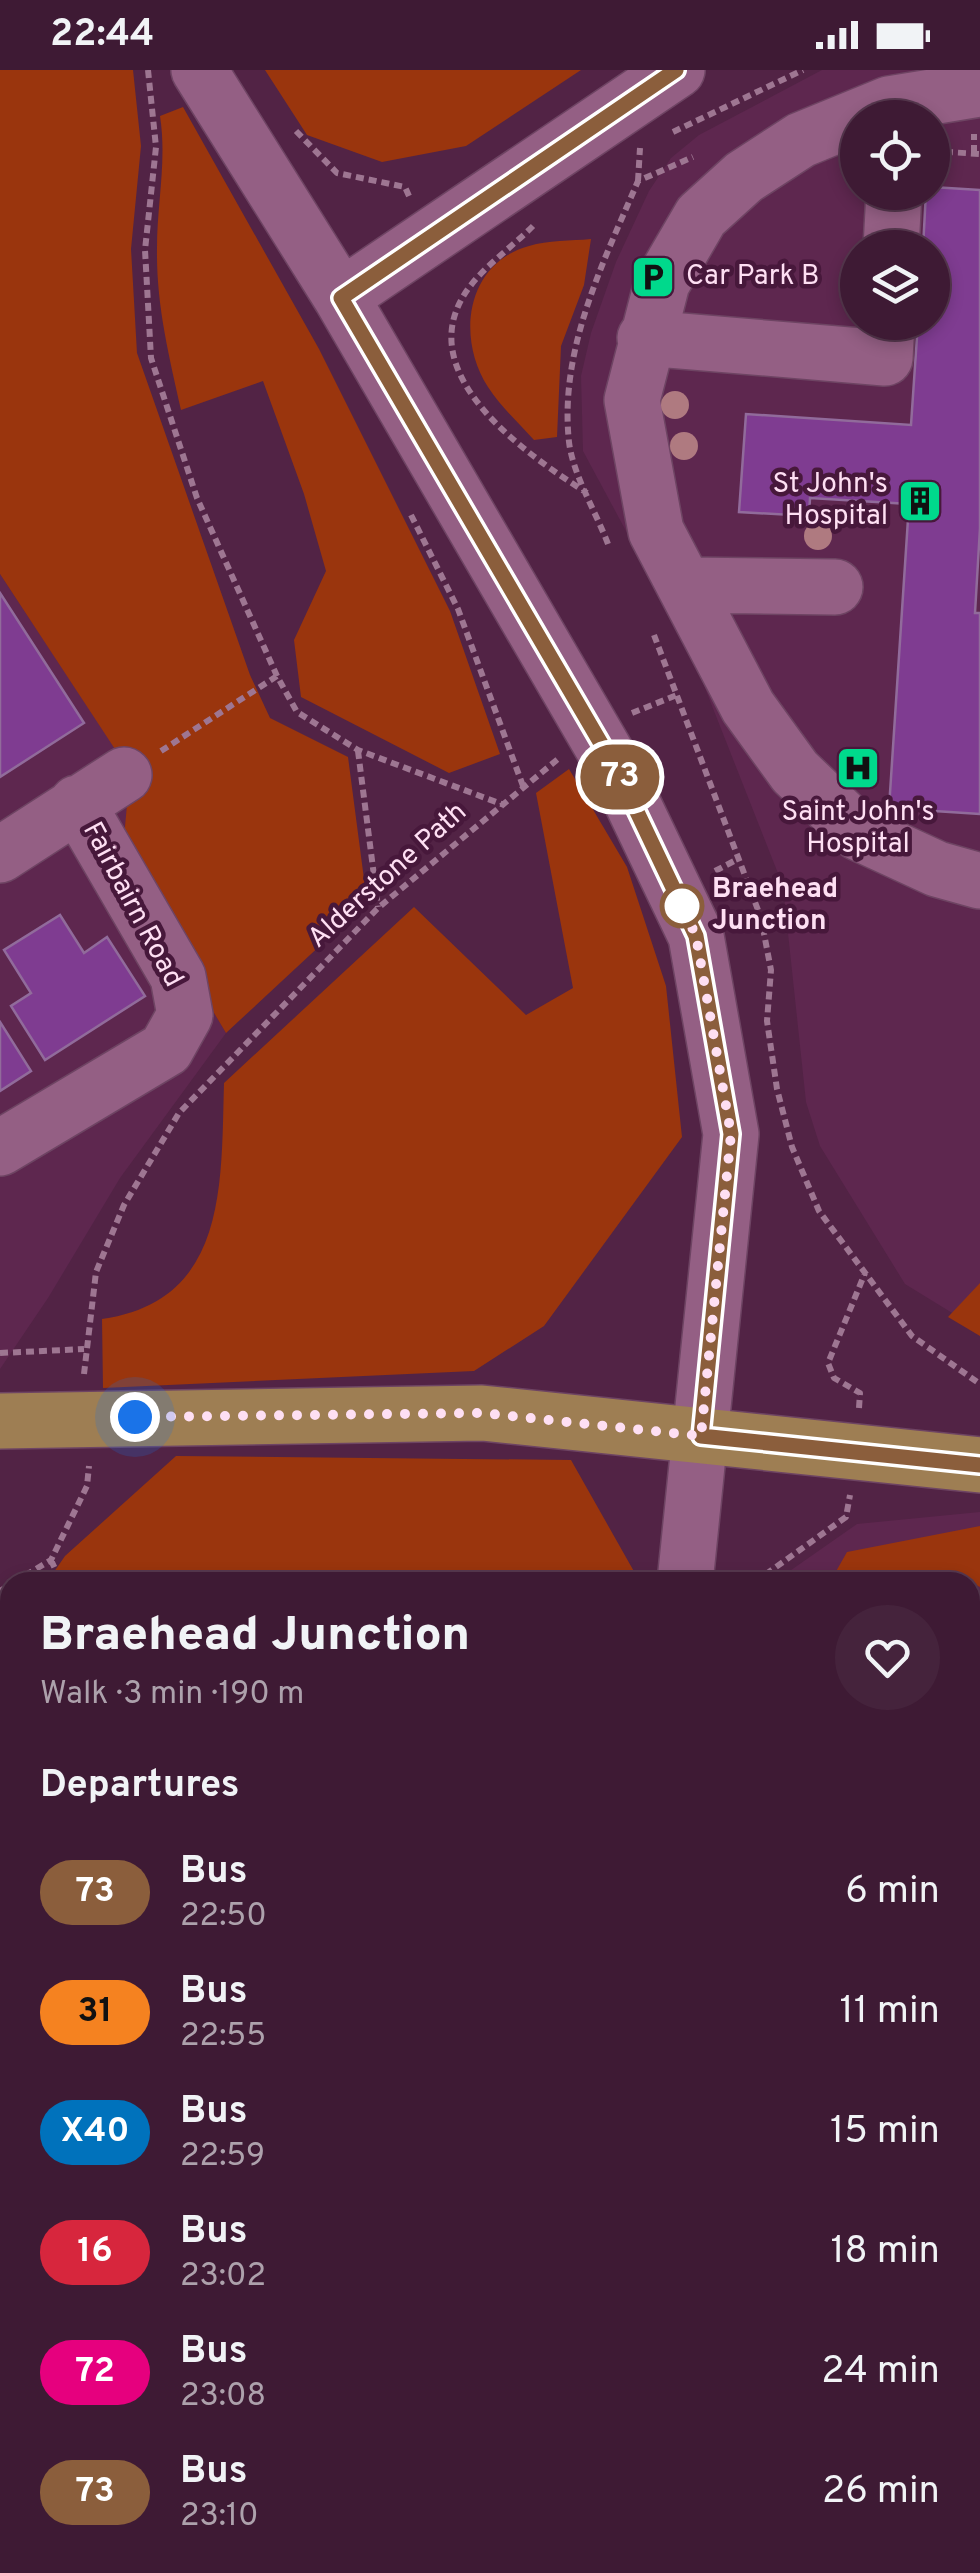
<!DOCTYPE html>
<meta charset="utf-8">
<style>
body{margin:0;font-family:Overpass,sans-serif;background:#45233c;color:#f1f3f6;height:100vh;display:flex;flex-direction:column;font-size:38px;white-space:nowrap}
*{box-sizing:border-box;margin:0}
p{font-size:32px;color:#ada1ac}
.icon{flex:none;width:55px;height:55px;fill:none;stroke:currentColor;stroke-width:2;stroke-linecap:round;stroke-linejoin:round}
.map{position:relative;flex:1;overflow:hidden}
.panel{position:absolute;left:0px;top:1502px;width:980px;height:1002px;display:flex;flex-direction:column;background:#3e1a34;border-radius:30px 30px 0 0;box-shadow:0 5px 15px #0003,0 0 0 2px #57384f}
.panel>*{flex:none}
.badge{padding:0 20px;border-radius:32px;font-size:35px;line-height:65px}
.tools{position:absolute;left:840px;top:30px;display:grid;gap:20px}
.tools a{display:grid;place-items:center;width:110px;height:110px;border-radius:50%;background:#3e1a34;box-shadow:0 5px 15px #0003,0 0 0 2px #57384f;font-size:50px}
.you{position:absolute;width:50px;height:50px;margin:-25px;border:8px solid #fff;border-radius:50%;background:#1a73e8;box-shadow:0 0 0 15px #1a73e833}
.map>.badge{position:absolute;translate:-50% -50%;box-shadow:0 0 0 5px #fff}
h2{padding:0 40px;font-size:38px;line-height:90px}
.round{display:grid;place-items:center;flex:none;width:105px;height:105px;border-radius:52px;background:#45233c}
.head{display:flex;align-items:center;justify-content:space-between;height:170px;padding:0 40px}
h1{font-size:48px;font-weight:800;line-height:75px}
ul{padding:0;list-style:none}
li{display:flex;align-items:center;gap:30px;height:120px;padding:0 40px}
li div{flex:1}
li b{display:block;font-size:38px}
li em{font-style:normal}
li .badge{min-width:110px;font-weight:700;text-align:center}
.status{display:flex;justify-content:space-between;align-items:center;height:70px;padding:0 50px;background:#3e1a34;direction:ltr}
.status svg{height:28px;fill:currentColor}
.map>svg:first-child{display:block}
</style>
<div class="status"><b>22:44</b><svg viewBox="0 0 49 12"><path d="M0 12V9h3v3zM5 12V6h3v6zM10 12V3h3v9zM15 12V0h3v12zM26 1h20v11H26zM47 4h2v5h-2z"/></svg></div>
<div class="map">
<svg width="980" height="2503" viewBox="0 0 980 2503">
<rect width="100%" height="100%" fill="#522345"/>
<path fill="#5e274f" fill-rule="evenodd" d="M822,0H980V1260L905,1214L820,1076L806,1032L783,816L690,580L583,381L581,306L591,263L616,192L649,121L671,88L699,65ZM858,48H932V122H858ZM858,178H932V252H858Z
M0,504L131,702L122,789L226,963L120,1108L48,1228L0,1299Z
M980,1442V2503H688V2495H970V1512H774L857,1454Z
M10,1917V2495H544V2503H0V1930Z"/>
<path fill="#9a350d" d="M0,0H133L141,76L131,179L137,283L250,605L270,648L348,687L367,832L226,963L122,789L130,702L0,504Z
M265,0H581L466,76L382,92L307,65Z
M183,37L319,279L450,541L500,684L449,703L301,627L294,570L326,501L304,424L263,311L181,340C169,286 156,234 157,178C157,133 167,91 160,46Z
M591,169L584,215L561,276L557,367L534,370C519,353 500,336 488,317C456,268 466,193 529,176C548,170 571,171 591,169Z
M569,699L627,797L666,916L682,1067L544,1256L474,1301L103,1318L102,1249C228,1231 221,1114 224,1013L414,837L526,945L573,918L536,723Z
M980,1213V1266L948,1247Z
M176,1386L571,1390L636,1505V1512H47L65,1486Z
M980,1456V1517L970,1512H830L847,1482Z
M970,1527L980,1529V1930L970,1928Z
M10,1566V1917L0,1930V1581Z
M970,1972L980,1974V2349L970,2347Z
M970,2421L980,2435V2503H705V2495H970Z"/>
<path fill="#7f3c91" stroke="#916b9b" stroke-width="2.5" d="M932,117L980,120V458L975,543H980V744L889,738L909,434L810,428L809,446L739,442L746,344L911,355L918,252H932V178H923L926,122H932Z
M0,523L84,653L0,707Z
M60,845L84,883L107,867L145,926L45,990L11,936L31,923L4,880Z
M0,952L31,1001L0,1021Z
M0,2121L10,2122V2188H0Z
M0,2274H10V2400H0Z
M4,2455H10V2495H121L120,2503H2Z
M364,2495H528V2503H364Z"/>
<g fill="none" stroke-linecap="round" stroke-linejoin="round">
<g stroke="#6e4463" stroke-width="58">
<path id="minor" d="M199,0L341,227L620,707L696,866L731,1064L685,1512
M980,19L889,34L801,70L744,107L701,146L662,213L632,330L656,461L748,637L795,702L859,763L937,799L980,811
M891,178L894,122
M341,227L677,0
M645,268L885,288L887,252
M688,515L835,517
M0,785L124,705
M0,1078L166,979L185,945L178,907L77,733
M312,2495L320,2503
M634,2495V2503
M190,2503L191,2495"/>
</g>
<g stroke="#6e4463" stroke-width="58">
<path id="major" d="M0,1351L482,1343L980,1395"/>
</g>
<path stroke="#9e7692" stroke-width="6" stroke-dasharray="8 5" stroke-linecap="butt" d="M148,0L156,77L145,180L151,288L197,428L277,606L297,642L358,680L504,735
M296,61L337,103L405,117L409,126
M673,62L803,0
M932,81L980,84
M974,83V64
M638,111L640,78
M533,156C515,174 493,190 476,209C399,296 521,381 587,423
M411,445L458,539L523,716
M608,474C596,442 573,405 569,372C559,280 603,193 638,111L693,87
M654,565L761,848L771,900L767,951L777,1019L792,1077L819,1141L912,1266L980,1314
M632,643L677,625
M161,681L277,606
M358,681L378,837
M715,801L736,790
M0,1283L84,1279
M84,1304L96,1202L124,1135L179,1043L378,838L558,689
M859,1338L860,1323L834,1308L828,1293L865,1203
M51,1490L61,1512
M14,1512L51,1490L87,1416L89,1396
M755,1512L846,1447L850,1425
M0,1521L10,1515"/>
<use href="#minor" stroke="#945f84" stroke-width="55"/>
<use href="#major" stroke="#9e7e53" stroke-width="55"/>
</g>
<g fill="#af7a80">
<circle cx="675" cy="335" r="14"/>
<circle cx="684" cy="376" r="14"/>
<circle cx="818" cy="466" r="14"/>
</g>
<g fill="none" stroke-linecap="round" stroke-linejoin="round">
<g stroke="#fff" stroke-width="22">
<path id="line" d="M676,0L341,228L620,706L696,866L731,1064L701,1366L980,1395"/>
</g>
<use href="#line" stroke="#8b5e3c" stroke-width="15"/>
<path stroke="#fedff3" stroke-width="10" stroke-dasharray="0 18" d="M135,1347L482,1343L701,1366L731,1064L696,866L682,836"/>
</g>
<defs>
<g id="parking-square" transform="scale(2.25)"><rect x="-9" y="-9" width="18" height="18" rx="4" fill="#00d98c" stroke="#47183b"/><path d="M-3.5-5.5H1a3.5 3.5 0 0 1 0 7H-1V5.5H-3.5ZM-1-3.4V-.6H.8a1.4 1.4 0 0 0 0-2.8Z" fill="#111"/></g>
<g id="building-square" transform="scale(2.25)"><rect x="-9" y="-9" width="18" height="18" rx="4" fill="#00d98c" stroke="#47183b"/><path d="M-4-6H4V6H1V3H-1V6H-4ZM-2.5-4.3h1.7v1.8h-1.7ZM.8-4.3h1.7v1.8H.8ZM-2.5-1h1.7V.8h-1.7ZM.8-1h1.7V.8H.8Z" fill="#111"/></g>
<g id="hospital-square" transform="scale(2.25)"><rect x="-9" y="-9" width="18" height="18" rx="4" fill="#00d98c" stroke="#47183b"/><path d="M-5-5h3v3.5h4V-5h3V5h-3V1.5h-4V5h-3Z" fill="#111"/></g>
</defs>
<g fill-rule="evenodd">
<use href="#parking-square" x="653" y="207"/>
<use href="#building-square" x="920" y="431"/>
<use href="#hospital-square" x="858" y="698"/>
</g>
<circle fill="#fff" stroke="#8b5e3c" stroke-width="5" cx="682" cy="836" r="20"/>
<g text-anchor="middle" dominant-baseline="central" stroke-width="9" stroke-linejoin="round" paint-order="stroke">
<g font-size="28" fill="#fedff3" stroke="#47183b" text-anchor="start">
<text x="686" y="207">Car Park B</text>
<text x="888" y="415" text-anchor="end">St John's<tspan x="888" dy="32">Hospital</tspan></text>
<text x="858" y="743" text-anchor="middle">Saint John's<tspan x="858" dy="32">Hospital</tspan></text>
</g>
<g font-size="28" fill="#fedff3" stroke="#47183b">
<text transform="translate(388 806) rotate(-42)">Alderstone Path</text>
<text transform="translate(132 835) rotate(62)">Fairbairn Road</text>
</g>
<g font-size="28" font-weight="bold" fill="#fedff3" stroke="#47183b" text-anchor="start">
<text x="712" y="820">Braehead<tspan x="712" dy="32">Junction</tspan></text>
</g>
</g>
</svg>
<div class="tools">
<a><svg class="icon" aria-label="locate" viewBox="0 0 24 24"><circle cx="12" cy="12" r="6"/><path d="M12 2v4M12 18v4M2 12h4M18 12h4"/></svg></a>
<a><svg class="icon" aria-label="layers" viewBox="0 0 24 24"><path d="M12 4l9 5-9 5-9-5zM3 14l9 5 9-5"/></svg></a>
</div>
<div class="you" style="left:135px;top:1347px"></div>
<b class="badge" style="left:620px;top:707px;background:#8b5e3c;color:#fff">73</b>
<section class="panel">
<div class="head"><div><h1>Braehead Junction</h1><p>Walk · 3 min · 190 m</p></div><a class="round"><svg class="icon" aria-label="heart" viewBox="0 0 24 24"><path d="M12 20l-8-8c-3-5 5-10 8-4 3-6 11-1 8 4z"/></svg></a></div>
<h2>Departures</h2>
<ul>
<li><span class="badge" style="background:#8b5e3c;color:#fff">73</span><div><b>Bus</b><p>22:50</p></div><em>6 min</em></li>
<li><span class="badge" style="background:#f58220;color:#111">31</span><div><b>Bus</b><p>22:55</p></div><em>11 min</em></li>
<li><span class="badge" style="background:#0072bc;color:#fff">X40</span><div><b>Bus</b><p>22:59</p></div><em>15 min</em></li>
<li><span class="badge" style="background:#d7263d;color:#fff">16</span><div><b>Bus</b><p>23:02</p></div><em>18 min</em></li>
<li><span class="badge" style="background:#e6007e;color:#fff">72</span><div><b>Bus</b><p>23:08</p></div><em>24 min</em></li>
<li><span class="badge" style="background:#8b5e3c;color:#fff">73</span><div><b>Bus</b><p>23:10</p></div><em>26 min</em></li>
</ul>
</section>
</div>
